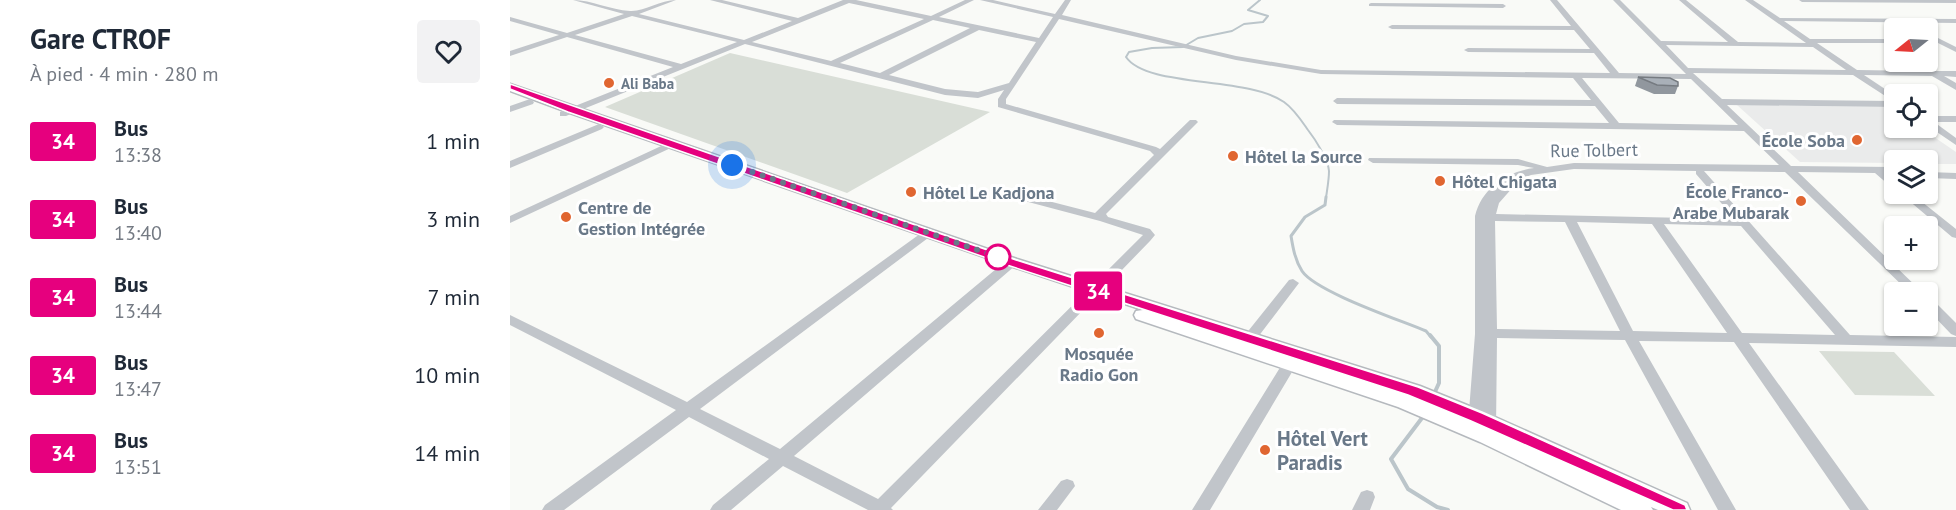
<!DOCTYPE html>
<html lang="fr">
<meta charset="utf-8">
<style>
body{margin:0;font-family:"PT Sans",sans-serif;background:#f2f2f3;color:#1f2937;height:100vh;display:flex;flex-direction:column;font-size:22px;white-space:nowrap}
*{box-sizing:border-box;margin:0}
p{font-size:20px;color:#747a83}
.icon{flex:none;width:33px;height:33px;fill:none;stroke:currentColor;stroke-width:2;stroke-linecap:round;stroke-linejoin:round}
.map{position:relative;flex:1;overflow:hidden}
.details{display:flex;flex-direction:column;background:#fff;width:510px}
.details>*{flex:none}
.badge{padding:0 12px;border-radius:4px;font-size:21px;line-height:39px}
.needle{width:39px;rotate:252deg}
.buttons{position:absolute;left:1374px;top:18px;display:grid;gap:12px}
.buttons a{display:grid;place-items:center;width:54px;height:54px;border-radius:6px;background:#fff;box-shadow:0 2px 4px #0004;font-size:30px}
.you{position:absolute;width:30px;height:30px;margin:-15px;border:4px solid #fff;border-radius:50%;background:#1a73e8;box-shadow:0 0 0 9px #1a73e833}
.map>.badge{position:absolute;translate:-50% -50%;box-shadow:0 0 0 3px #fff}
.round{display:grid;place-items:center;flex:none;width:63px;height:63px;border-radius:6px;background:#f2f2f3}
.head{display:flex;align-items:center;justify-content:space-between;height:102px;padding:0 30px}
h1{font-size:28px;font-weight:600;line-height:45px}
ul{padding:0;list-style:none}
li{display:flex;align-items:center;gap:18px;height:78px;padding:0 30px}
li div{flex:1}
li b{display:block;font-size:22px}
li em{font-style:normal}
li .badge{min-width:66px;font-weight:700;text-align:center}
main{display:flex;flex:1;min-height:0}
.map>svg:first-child{display:block}
</style>
<main>
<section class="details">
<div class="head"><div><h1>Gare CTROF</h1><p>À pied · 4 min · 280 m</p></div><a class="round"><svg class="icon" aria-label="heart" viewBox="0 0 24 24"><path d="M12 20l-8-8c-3-5 5-10 8-4 3-6 11-1 8 4z"/></svg></a></div>
<ul>
<li><span class="badge" style="background:#e6007e;color:#fff">34</span><div><b>Bus</b><p>13:38</p></div><em>1 min</em></li>
<li><span class="badge" style="background:#e6007e;color:#fff">34</span><div><b>Bus</b><p>13:40</p></div><em>3 min</em></li>
<li><span class="badge" style="background:#e6007e;color:#fff">34</span><div><b>Bus</b><p>13:44</p></div><em>7 min</em></li>
<li><span class="badge" style="background:#e6007e;color:#fff">34</span><div><b>Bus</b><p>13:47</p></div><em>10 min</em></li>
<li><span class="badge" style="background:#e6007e;color:#fff">34</span><div><b>Bus</b><p>13:51</p></div><em>14 min</em></li>
</ul>
</section>
<div class="map">
<svg width="1446" height="510" viewBox="0 0 1446 510">
<rect width="100%" height="100%" fill="#f9faf7"/>
<path fill="#eaebeb" d="M1227,105L1381,107L1384,109V128H1411L1446,152V164H1418V160H1384V163L1290,162Z"/>
<path fill="#d9ded7" d="M220,53L480,112L337,193L95,107Z
M1309,351L1384,352L1425,396L1345,395Z"/>
<g fill="none" stroke-linecap="round" stroke-linejoin="round">
<path stroke="#bbc5ca" stroke-width="2" d="M750,0L738,10L758,16L753,22L734,24L722,31L688,38L673,47L642,48L619,52L616,57C637,88 737,76 774,102C784,109 791,120 798,130C805,139 818,159 819,171C819,180 817,190 816,198"/>
<path stroke="#bbc5ca" stroke-width="3" d="M816,197L815,205L795,217L781,236C783,248 785,260 792,271C806,292 890,320 916,331L921,337"/>
<path stroke="#bbc5ca" stroke-width="4" d="M920,335L929,346V383L924,394
M915,414L881,459L898,489L927,507L938,510"/>
<g stroke="#b5b9be" stroke-width="3">
<path id="major" d="M0,84L507,259L910,386L974,412L1177,503L1180,510H1148L1141,507L1143,510H1111L970,442L888,407L626,319L624,315L626,311L633,310L497,265L57,112L0,91Z"/>
</g>
<path fill="#c1c5ca" fill-rule="evenodd" d="M63,0C82,0 100,10 120,11C134,12 150,0 166,0L129,14L234,40L282,21L200,0H212L288,18L333,0H346L421,16L455,0H464L429,17L529,38L543,17L470,0H483L545,14L555,0H561L552,15L726,56L811,70L1100,73L1084,53L958,52L954,50L958,48L1080,49L1064,30L882,29L878,27L882,25L1061,26L1040,0H1047L1109,73L1176,74L1103,0H1110L1151,41L1218,42L1169,0H1176L1228,42L1296,43L1235,0H1243L1270,18L1446,19V23L1274,21L1300,39H1384V43H1307L1347,70L1413,71L1400,62H1409L1425,71H1446V77L1434,76L1446,83V90L1422,76L1354,75L1384,95V107L1217,105L1281,166L1384,167V173H1378L1384,179V187L1380,186L1365,173L1288,172L1412,292H1399L1275,172L1194,171L1340,335L1446,337V347L1239,343L1359,510H1340L1224,342L1129,341L1226,510H1208L1115,340L987,338L986,429L983,433L978,435L973,433L970,429L966,430L961,428L958,424L965,334V216C972,188 996,172 1024,168L1008,165L863,163L858,160L859,158L1008,159L1037,167L1064,163L1269,165L1234,131L827,125L822,122L824,120L1099,123L1085,106L827,104L823,101L827,98L1081,100L1063,78L811,74L726,60L549,19L496,99V104L646,147L650,149L680,120H686L688,122L596,214L598,217L640,229L645,235L640,241L381,508L383,510H358L273,466L221,510H200L203,505L259,459L179,417L54,510H32L35,505L166,410L0,325V315L177,402L414,231H422L424,233L422,235L190,409L270,449L498,259H506L508,262L506,265L284,456L368,499L633,235L590,221L507,199L506,197L507,195L511,194L585,213L644,155L640,151L488,107V99L494,90L468,98L435,95L235,44L56,116H50V112L163,67L57,37L0,56V51L49,35L0,21V17L57,33L114,14ZM339,3L414,19L321,61L242,42ZM122,16L227,42L171,64L65,35ZM423,20L460,28L370,73L330,63ZM469,30L526,42L499,83L468,92L435,89L379,75ZM1156,45L1303,47L1336,70L1178,68ZM1183,73L1343,75L1383,101L1212,99ZM1072,78L1181,79L1228,125L1109,123ZM1064,169L1186,171V174L1225,219L986,214L989,203L1004,186L1000,183L1021,175ZM985,221L1055,222L1110,331L987,329ZM1067,222L1142,224L1217,333L1123,331ZM1154,224L1231,226L1325,335L1232,333Z
M1289,0H1446V3L1292,2Z
M861,3L993,4L996,6L993,8L859,6V4Z
M1418,33L1446,47V52L1418,38Z
M20,99L24,102L23,104L0,112V106Z
M1418,116H1446V122H1424L1446,138V145L1418,126Z
M89,124L94,127L92,129L0,168V161Z
M162,141L167,144L165,146L0,223V216Z
M1418,172L1446,173V179L1418,178Z
M1391,194H1402L1446,229V238L1442,237Z
M783,279L789,283L745,341H735L733,338L735,335L779,280Z
M1418,299L1423,300L1446,323V336L1441,334L1418,310Z
M784,352L789,353L791,357L700,510H682L779,353Z
M557,479L563,481L565,486L547,510H528L551,481Z
M857,490L863,492L865,497L860,510H842L851,492Z"/>
<use href="#major" fill="#fff" fill-rule="evenodd"/>
</g>
<path fill="#91979e" d="M1128,77L1168,86L1165,94H1144L1125,86Z"/>
<path fill="#a9b0b8" stroke="#767b81" stroke-width="1.5" d="M1128,77L1160,78L1168,82V86L1147,85Z"/>
<path fill="#e6007e" stroke="#fff" stroke-width="1.5" d="M0,84L506,260L908,387L972,413L1175,505L1177,510H1163L961,421L898,395L497,265L58,112L0,89Z"/>
<g fill="none" stroke-linecap="round" stroke-linejoin="round">
<path stroke="#697888" stroke-width="6" stroke-dasharray="0 10.8" d="M222,165L488,257"/>
</g>
<g fill="#e06631" stroke="#fff" stroke-width="2">
<circle cx="99" cy="83" r="6"/>
<circle cx="1347" cy="140" r="6"/>
<circle cx="723" cy="156" r="6"/>
<circle cx="930" cy="181" r="6"/>
<circle cx="401" cy="192" r="6"/>
<circle cx="1291" cy="201" r="6"/>
<circle cx="56" cy="217" r="6"/>
<circle cx="589" cy="333" r="6"/>
<circle cx="755" cy="450" r="6"/>
</g>
<circle fill="#fff" stroke="#e6007e" stroke-width="3" cx="488" cy="257" r="12"/>
<g text-anchor="middle" dominant-baseline="central" stroke-width="6" stroke-linejoin="round" paint-order="stroke">
<g font-size="15" font-weight="bold" fill="#697888" stroke="#fff" text-anchor="start">
<text x="111" y="83">Ali Baba</text>
</g>
<g font-size="18" font-weight="bold" fill="#697888" stroke="#fff" text-anchor="start">
<text x="1335" y="140" text-anchor="end">École Soba</text>
<text x="735" y="156">Hôtel la Source</text>
<text x="942" y="181">Hôtel Chigata</text>
<text x="1279" y="191" text-anchor="end">École Franco-<tspan x="1279" dy="21">Arabe Mubarak</tspan></text>
<text x="413" y="192">Hôtel Le Kadjona</text>
<text x="68" y="207">Centre de<tspan x="68" dy="21">Gestion Intégrée</tspan></text>
<text x="589" y="353" text-anchor="middle">Mosquée<tspan x="589" dy="21">Radio Gon</tspan></text>
</g>
<g font-size="18" fill="#697888" stroke="#fff">
<text transform="translate(1084 150) rotate(-1)">Rue Tolbert</text>
</g>
<g font-size="21" font-weight="bold" fill="#697888" stroke="#fff" text-anchor="start">
<text x="767" y="438">Hôtel Vert<tspan x="767" dy="24">Paradis</tspan></text>
</g>
</g>
</svg>
<div class="buttons">
<a><svg class="needle" viewBox="-14 -14 28 28"><path d="M0-13l5 13h-10z" fill="#e53935"/><path d="M0 13l5-13h-10z" fill="#747a83"/></svg></a>
<a><svg class="icon" aria-label="locate" viewBox="0 0 24 24"><circle cx="12" cy="12" r="6"/><path d="M12 2v4M12 18v4M2 12h4M18 12h4"/></svg></a>
<a><svg class="icon" aria-label="layers" viewBox="0 0 24 24"><path d="M12 4l9 5-9 5-9-5zM3 14l9 5 9-5"/></svg></a>
<a>+</a>
<a>−</a>
</div>
<div class="you" style="left:222px;top:165px"></div>
<b class="badge" style="left:588px;top:291px;background:#e6007e;color:#fff">34</b>
</div>
</main>
